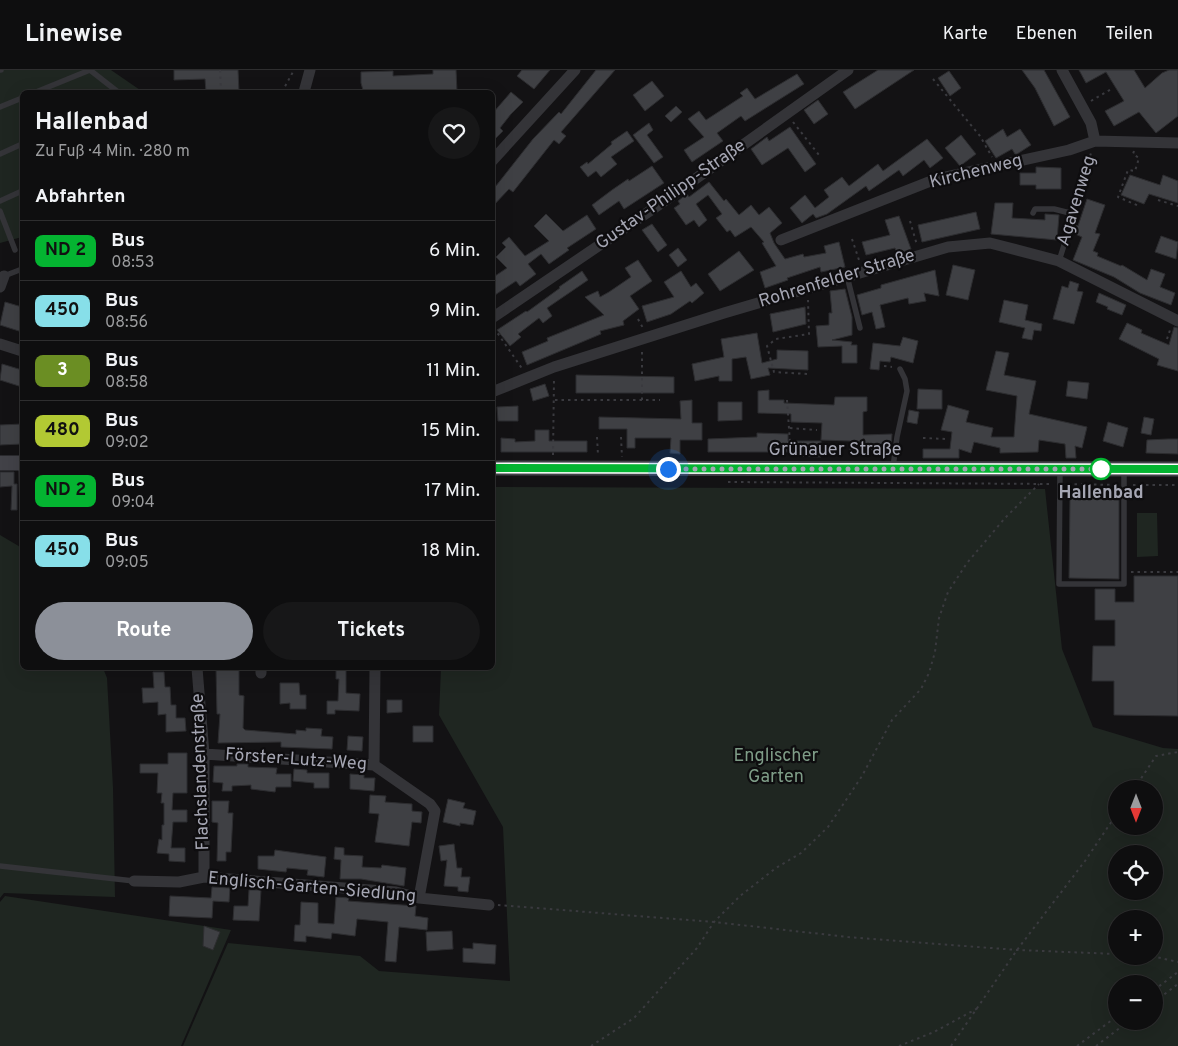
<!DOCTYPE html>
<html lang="de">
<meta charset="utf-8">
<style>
body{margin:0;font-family:Overpass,sans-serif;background:#171718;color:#f1f3f6;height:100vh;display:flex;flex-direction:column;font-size:19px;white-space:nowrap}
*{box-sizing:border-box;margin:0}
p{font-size:16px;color:#9b9c9e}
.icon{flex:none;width:28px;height:28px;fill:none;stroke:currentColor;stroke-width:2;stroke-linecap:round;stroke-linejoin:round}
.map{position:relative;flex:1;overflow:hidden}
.panel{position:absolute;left:20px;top:20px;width:475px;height:580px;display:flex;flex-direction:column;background:#0e0e0f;border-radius:8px;box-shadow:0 5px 20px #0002,0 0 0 1px #2e2e2f}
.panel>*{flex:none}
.badge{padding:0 10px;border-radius:8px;font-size:18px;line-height:32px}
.needle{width:32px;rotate:180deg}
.controls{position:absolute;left:1108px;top:710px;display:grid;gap:10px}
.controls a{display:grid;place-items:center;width:55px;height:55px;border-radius:50%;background:#0e0e0f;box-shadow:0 5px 20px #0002,0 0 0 1px #2e2e2f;font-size:25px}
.you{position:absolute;width:25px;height:25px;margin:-12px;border:4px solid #fff;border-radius:50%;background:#1a73e8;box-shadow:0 0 0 8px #1a73e833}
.map>.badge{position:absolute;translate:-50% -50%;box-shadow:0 0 0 2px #fff}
h2{padding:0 15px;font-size:19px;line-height:45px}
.round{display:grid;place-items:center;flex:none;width:52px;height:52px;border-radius:26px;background:#171718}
.summary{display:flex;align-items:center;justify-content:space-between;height:85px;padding:0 15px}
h1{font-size:24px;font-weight:700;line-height:38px}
.primary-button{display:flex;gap:10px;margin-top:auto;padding:10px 15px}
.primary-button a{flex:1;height:58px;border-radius:30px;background:#8c9099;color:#fff;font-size:20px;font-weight:700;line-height:58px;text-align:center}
.primary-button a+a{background:#171718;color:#f1f3f6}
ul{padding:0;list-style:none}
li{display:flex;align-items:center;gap:15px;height:60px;padding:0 15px;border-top:1px solid #2e2e2f}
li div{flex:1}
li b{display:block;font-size:19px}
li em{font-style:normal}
li .badge{min-width:55px;font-weight:700;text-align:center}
header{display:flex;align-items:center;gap:30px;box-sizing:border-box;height:70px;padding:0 25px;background:#0e0e0f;border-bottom:1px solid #2e2e2f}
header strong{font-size:24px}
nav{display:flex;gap:28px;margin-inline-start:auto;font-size:18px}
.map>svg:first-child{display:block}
</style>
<header>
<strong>Linewise</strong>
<nav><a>Karte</a><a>Ebenen</a><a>Teilen</a></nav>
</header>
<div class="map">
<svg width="1178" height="976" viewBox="0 0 1178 976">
<rect width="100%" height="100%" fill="#131214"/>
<path fill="#1f2621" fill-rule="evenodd" d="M0,0H111L143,22H22V167L0,173Z
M493,417L1045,419L1062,579L1093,657L1163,678L1178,679V976H183L228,873L360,886L379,901L510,911L503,757L439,645L441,598H492ZM1116,719H1154V756H1116ZM1116,784H1154V821H1116ZM1116,849H1154V886H1116ZM1116,914H1154V951H1116Z
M1137,443H1157L1158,486L1137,487Z
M0,465L22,478V598H103L107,608L113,718L115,827L4,823L0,828Z
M5,826L231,860L181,976H0V832Z"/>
<path fill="#3f4044" stroke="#2d2d30" d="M174,0H238L239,22H206L205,9L174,10Z
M433,0H456L457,22H367V20H363L361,13V2L393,1V6L433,4Z
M522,0H550L534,19L517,6Z
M596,0H615L561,62L566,66L559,74L554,70L513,122L509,119L492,137V121L533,69L559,42L561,44Z
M878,0H914L855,39L843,22Z
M1022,0H1044L1070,47L1054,56L1035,18Z
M1079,0H1134L1145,18L1162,3L1169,0H1178V46L1156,63L1139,42L1114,56L1105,41L1124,31L1106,2L1086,13Z
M949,1L961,18L950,26L938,8Z
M797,4L804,14L745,51L741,46L717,63L723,71L692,92L684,80L704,67L688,49L699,41L706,50L743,26L740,23L747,18L755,29Z
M652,11L664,26L645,41L633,25Z
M511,22L523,32L511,44L500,58L503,61L492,72V44Z
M818,30L828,44L814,54L804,40Z
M676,36L682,42L671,52L665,46Z
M649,53L653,60L647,65L663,87L654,93L633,65Z
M790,57L816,94L805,102L788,78L762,95L751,79L767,67L769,71Z
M1003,59L1007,67L1020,59L1031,75L1017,84H1015L1012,79L996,88L985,71Z
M627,61L634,71L611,87L617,94L601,107L596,101L588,107L580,97L587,92L588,94L612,74L611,72Z
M961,65L976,84L960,96L945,78Z
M927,69L943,88L930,98L924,90L903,106L899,100L869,121L866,116L827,144L816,148L813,144L802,153L790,138L805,125L815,138L829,127L824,120L842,107L849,116L878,94L883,101Z
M652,96L664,113L624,139L619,131L599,145L592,135L612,120L628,109L629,111Z
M1036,97L1061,98V119H1036V115H1020V103H1036Z
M1130,105L1160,115L1163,105L1178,111V133L1149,124L1144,134L1121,125Z
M709,112L724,131L726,129L739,145L751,135L759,145L769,137L782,153L770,163L774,173L785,189L803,184L804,187L826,183L824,176L839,172L845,197L821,202L820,197L787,208L788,210L765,218L760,202L776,196L762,173L764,172L751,157L735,167L730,160L727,162L716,148L722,144L708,125L696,134L707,150L699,157L694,150L686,155L674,138L680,134L678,131L687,124L689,127Z
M1087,129L1105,135L1095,163L1100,164L1093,181L1098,183L1097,186L1121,196L1122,195L1147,210L1151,199L1165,204L1160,217L1175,223L1171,235L1140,223L1114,207L1073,190L1082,167L1073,163L1076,155L1078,156Z
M995,133H1013L1012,148L1045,150V144L1059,145L1057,170L991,164Z
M976,142L980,159L922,172L918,155Z
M546,144L563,161L587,145L596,159L567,178L569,180L549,194L541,184L528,194L536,204L520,216L516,211L492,227V208L507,198L496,187L506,177L502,173L509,167L525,186L549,171L534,156Z
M899,146L911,179L897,184L895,178L866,185L862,172L890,165L885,150Z
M652,154L667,175L658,182L642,160Z
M1161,166L1178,172L1176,189L1155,182Z
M678,178L687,190L678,197L669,185Z
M739,181L754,200L720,221L708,204Z
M638,190L652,211L630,226L639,239L623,251L624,255L600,261L601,264L527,295L522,282L548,271L547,268L604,245L585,227L598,221L600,227L609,222L631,207L625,198Z
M953,195L975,200L968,230L946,225Z
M935,200L939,226L924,223L926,231L909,234L908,228L880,235L885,257L876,259L872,242L862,245L857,225L881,218V215Z
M582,201L588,210L547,238L552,246L543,253L539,248L518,264L521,267L510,276L497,260L526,241L527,242L560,218L559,217Z
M681,201L691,217L696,213L704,223L692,233L690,231L671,244L647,252L642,236L674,227L664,212Z
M1070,211L1079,214L1077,221L1083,222L1074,254L1053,249L1062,216L1068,218Z
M845,219L852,247V265L832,270L852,272L851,275H857V293H842V276L818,277L816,256L829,255V243H832L830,221Z
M1099,223L1126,235L1122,245L1107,239L1108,237L1096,232Z
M1004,230L1028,235L1025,250L1042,254L1041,261L1034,260L1032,270L1022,268L1025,258L999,252Z
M5,232L22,237V262L0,255Z
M805,237L806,254L773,262L770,244Z
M1127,253L1142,260L1141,263L1169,275L1174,257L1178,258V301L1157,295L1159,289L1119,269Z
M757,263L762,293L777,289V280L808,281V300L768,298L770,305L751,309L746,287L732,289V311H719V306L695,311L692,294L724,287L721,269Z
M903,267L918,271L913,293L891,287L890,292L880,291L879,300L870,299L873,273L900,276Z
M996,281L1009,283L1004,305L1036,311L1029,344L1087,357L1082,378L1075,376L1076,388H1066L1065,374L1039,370L1038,382L1000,383V378L974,372L971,383L959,379V388H923V379H950L952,362L941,360L948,335L969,341L966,352L993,358L991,367H1014L1017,326L986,320Z
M2,294L22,300V317L0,310Z
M576,305L674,307V323H576Z
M1068,311L1089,313L1087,329L1066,326Z
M545,314L549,326L533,331L530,319Z
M918,319L942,320V339H917Z
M769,320V330H784V333L834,335L835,327H867V341L863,342V365L892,364L891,380L850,381V371L821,370L822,353L791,352V344L758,343V321Z
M692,330V353H702V370H680V384L670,383L671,368H635V378H627V359H599V347L681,349L680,331Z
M718,332H742V350L718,351Z
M518,336V351H498L497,337Z
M909,340L919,342L917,354L907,352Z
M1144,347L1154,349L1151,365L1141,363Z
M1108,352L1128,358L1123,377L1103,371Z
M22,354V374L0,375V355Z
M535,360H549V371H587V382H501V368L515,369V372L535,371Z
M757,363L788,364V371H821V387L794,386V382H708V369L757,367Z
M1168,369H1178V384L1146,383L1147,370Z
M0,402H14V414H17V440H11L12,416L0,417Z
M1089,426H1100V429H1119V509L1069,508L1070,428L1089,429Z
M1134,506H1178V646L1114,645V611H1092L1093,576H1115V550H1095V519H1115V532H1134Z
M216,598H239V625L244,626L243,658L245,660L296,664V660L306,661V658L322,659L321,666L333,667L332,679L281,677V672L218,673L220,644H217Z
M336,598H346V623L360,624L359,641L335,640V644H327V631H338L339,609H336Z
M153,602H164L165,617H170L171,635H176V648H185L186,661L166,662V644L158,645V632L143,633L142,618H154Z
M280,613H299L300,625H306V639H290V633L280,634Z
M387,630H402V642L387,643Z
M413,656H433V672H413Z
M348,666L363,667L362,681L347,680Z
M168,683H187V723H173L172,740H187V752H173L171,778H185V792L169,791V784L157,783L159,769L162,770V755H164V733H161L162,723H157L158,703H140V694H168Z
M237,694H248V697L277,698L276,704H291V717H276L275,722L251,719V715L232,716V721H222L223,713L213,712L214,696H237Z
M294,699L307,700V703H329V718H314V713L293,711Z
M350,704L364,705V708H375L374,721L350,719Z
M370,725L386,726L385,732L412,734V741L422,742L421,753L412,752L409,776L375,772L379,744L369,743Z
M448,729L465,733L463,738L476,741L473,755L460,753V756L443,752Z
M212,731H229L228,743H233L231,782H226V791H217L218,753L212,752Z
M454,774L457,798H462L461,807H470L468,822L458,821V817L444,816L447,790L441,791L439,776Z
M335,777L344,778V785L363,786L362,797L381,798L382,795L406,798L404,816L361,809H340L341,790L334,789Z
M275,780L326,787L324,807L307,805L308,800L287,798L286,802L258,799V786H274Z
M212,817L230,818L229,832L213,831L212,848L169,846L170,826L211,828Z
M249,820H261L259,851L233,850L234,836H248Z
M336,827L349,828L348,831L416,836L415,846L428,848L427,860L399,857L396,892L385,891L388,852L357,849L355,866L332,863L331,869L306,866V872L294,871L295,855H300L301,832L318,833V853L334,854Z
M204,856L220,862L213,880L203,876Z
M452,861L453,879L427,881L426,862Z
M473,873L496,875L495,894L463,892V878L473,879Z"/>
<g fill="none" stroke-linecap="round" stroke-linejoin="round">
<path stroke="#3a3a3f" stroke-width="2" stroke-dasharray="2.5 4" stroke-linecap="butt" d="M220,0L221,22
M933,9L980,66L992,87
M282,22L294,0
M1091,31L1113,18
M793,52L819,85
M1134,81L1133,84L1139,88L1135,101L1128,100L1118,127L1139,136
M1158,130L1178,136
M1076,136L1091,83
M910,151L917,175
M852,169L860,193
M638,249L643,258
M494,258L523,300
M1167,269L1170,260
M884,296L892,297
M807,304L774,302L767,276L776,269L809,264L808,230
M555,330H660
M642,330V280
M787,330L791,387
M790,358L817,360
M597,367L598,385
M621,367L622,387
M923,368L947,369
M553,385L554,309
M728,412L1053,414
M1068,414L1116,415
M1133,415H1178
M1131,502H1178
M1134,719L1156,686L1178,682
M498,835L714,852L848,867L1017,880L1116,884
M1152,886L1178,892
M1154,920L1178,902
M1154,932L1178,914
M591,976L634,948L697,878L714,852L740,826L776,798L801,783L828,757L862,706L892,650L921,619L929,603L935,582L939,548L948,522L967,493L1005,448L1039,414
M899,976L934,962L978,938
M951,976L1017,880L1085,791L1116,745
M1077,976L1116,947
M1096,976L1129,951"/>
<path stroke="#343438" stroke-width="5.5" d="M0,0H1
M90,0L118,22
M36,22L90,0
M0,37L22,28
M0,84L22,74
M0,131L22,121
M0,141L15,180
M1033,143L1035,139H1054L1074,144L1059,191
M4,206L22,199
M847,206L860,258
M21,394L22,439
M893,397L897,367L907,321L905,309L900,299
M1060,399L1059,514H1124V401
M0,796L134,811"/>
<path stroke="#343438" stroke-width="11" d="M1062,0L1091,53L1095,71
M304,22L310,0
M492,91L575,0
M781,170L936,109L1069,80L1095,71L1178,73
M0,217L4,206
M492,248L663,132L848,0
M0,274L22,281
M492,322L554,297L724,243L948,177L990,173L1059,191L1178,251
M197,598L204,684V807
M261,603V598
M204,684L374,695L430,734L435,741L419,828
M374,695L375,598
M134,811L179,812L204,807L396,822L419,828L489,835"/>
<path stroke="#424248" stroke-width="15" d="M0,393H22
M492,398L1178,399"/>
</g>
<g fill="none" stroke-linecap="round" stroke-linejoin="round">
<g stroke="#fff" stroke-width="11">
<path id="line" d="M492,398L1178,399"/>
</g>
<use href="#line" stroke="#04b431" stroke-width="8"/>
<path stroke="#a5a6b3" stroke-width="5" stroke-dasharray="0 9" d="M668,399H1101"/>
</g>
<circle fill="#fff" stroke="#04b431" stroke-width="2.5" cx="1101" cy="399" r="10"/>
<g text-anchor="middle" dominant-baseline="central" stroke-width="4.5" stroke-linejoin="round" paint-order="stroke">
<g font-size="18" fill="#a5a6b3" stroke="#0e0d0f">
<text transform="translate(976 102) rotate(-14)">Kirchenweg</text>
<text transform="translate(671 125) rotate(-35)">Gustav-Philipp-Straße</text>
<text transform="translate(1077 131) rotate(-73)">Agavenweg</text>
<text transform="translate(837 209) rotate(-17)">Rohrenfelder Straße</text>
<text x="835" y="380">Grünauer Straße</text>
<text transform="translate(296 690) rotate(4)">Förster-Lutz-Weg</text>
<text transform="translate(201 702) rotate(-92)">Flachslandenstraße</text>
<text transform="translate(312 818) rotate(5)">Englisch-Garten-Siedlung</text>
</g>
<g font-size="18" font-weight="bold" fill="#a5a6b3" stroke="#0e0d0f">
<text x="1101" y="423">Hallenbad</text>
</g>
<g font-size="18" fill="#7e9c87" stroke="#0e0d0f">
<text x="776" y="686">Englischer<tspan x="776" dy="21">Garten</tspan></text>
</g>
</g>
</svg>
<div class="controls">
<a><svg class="needle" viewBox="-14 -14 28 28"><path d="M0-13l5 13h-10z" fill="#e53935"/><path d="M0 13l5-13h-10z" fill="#9b9c9e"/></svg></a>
<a><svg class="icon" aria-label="locate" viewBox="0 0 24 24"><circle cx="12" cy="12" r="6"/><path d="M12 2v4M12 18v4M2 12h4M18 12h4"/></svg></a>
<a>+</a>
<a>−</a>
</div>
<div class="you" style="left:668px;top:399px"></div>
<section class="panel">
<div class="summary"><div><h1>Hallenbad</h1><p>Zu Fuß · 4 Min. · 280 m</p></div><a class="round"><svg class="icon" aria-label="heart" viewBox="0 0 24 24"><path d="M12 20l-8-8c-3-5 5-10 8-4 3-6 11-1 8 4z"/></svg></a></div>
<h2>Abfahrten</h2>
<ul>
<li><span class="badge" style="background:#04b431;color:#111">ND 2</span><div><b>Bus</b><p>08:53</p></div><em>6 Min.</em></li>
<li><span class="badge" style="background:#87dfe9;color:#111">450</span><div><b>Bus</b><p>08:56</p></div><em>9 Min.</em></li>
<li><span class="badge" style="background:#6b8e23;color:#fff">3</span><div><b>Bus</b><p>08:58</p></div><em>11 Min.</em></li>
<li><span class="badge" style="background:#b2c933;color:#111">480</span><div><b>Bus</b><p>09:02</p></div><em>15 Min.</em></li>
<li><span class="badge" style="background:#04b431;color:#111">ND 2</span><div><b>Bus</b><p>09:04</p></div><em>17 Min.</em></li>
<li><span class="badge" style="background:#87dfe9;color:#111">450</span><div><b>Bus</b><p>09:05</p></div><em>18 Min.</em></li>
</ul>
<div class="primary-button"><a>Route</a><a>Tickets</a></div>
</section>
</div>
